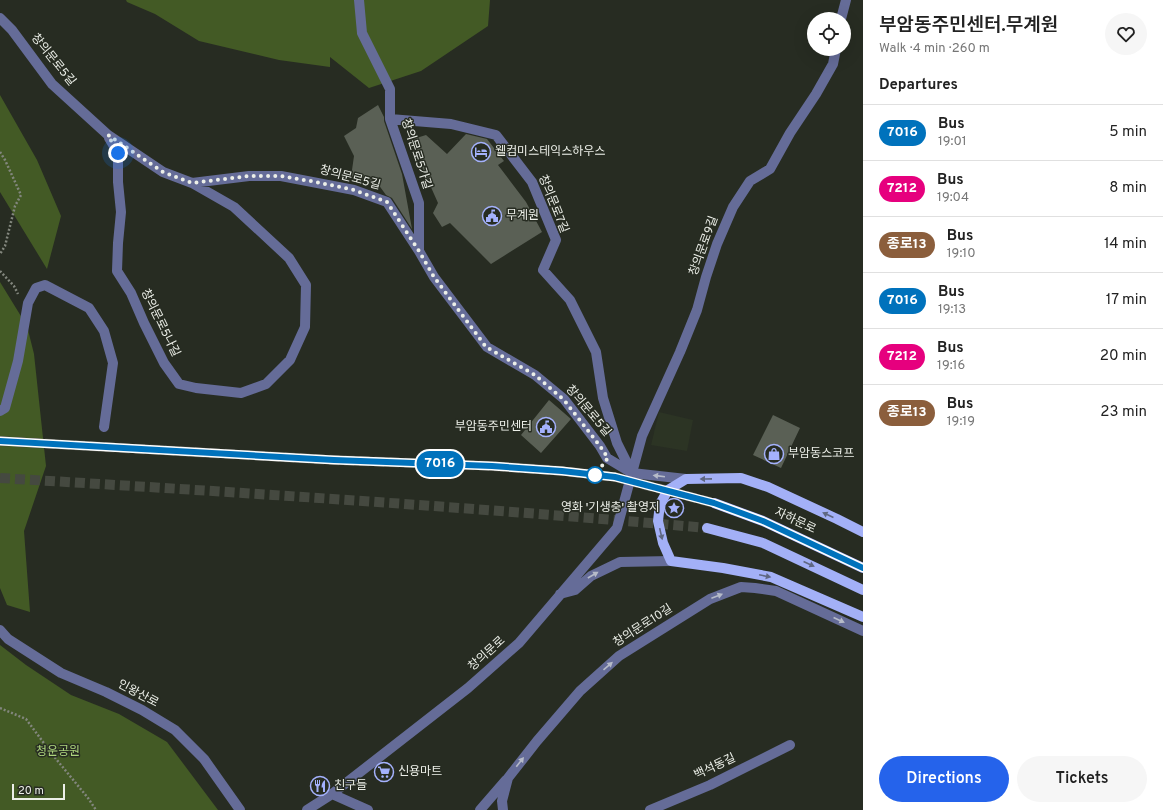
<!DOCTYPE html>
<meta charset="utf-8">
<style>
body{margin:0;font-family:Overpass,"Noto Sans KR",sans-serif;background:#f6f6f6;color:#222;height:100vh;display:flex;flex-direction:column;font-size:15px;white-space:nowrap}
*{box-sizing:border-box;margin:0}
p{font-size:13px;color:#767676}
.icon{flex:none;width:22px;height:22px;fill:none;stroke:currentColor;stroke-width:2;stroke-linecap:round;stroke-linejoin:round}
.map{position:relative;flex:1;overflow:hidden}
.details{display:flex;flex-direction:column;background:#fff;width:300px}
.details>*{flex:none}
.badge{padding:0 8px;border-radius:13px;font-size:14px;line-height:26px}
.fabs{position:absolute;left:807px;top:12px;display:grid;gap:8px}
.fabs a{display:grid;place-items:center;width:44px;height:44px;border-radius:50%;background:#fff;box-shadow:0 4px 16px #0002;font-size:20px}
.scale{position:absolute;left:12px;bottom:10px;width:53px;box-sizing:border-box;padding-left:4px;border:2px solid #ecefe8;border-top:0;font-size:11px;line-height:14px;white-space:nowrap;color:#ecefe8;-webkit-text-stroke:3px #272c22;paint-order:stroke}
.you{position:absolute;width:20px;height:20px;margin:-10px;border:3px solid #fff;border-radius:50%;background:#1a73e8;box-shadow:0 0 0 6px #1a73e833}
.map>.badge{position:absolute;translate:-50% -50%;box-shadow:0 0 0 2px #fff}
h2{padding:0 16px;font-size:15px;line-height:36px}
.round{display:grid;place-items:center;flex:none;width:42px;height:42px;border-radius:21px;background:#f6f6f6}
.headline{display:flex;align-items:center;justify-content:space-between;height:68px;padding:0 16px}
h1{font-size:19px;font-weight:600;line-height:30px}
.button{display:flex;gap:8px;margin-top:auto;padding:8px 16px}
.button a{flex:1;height:46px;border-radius:24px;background:#2563eb;color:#fff;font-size:16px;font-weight:600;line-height:46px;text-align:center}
.button a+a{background:#f6f6f6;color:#222}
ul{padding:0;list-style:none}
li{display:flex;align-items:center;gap:12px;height:56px;padding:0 16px;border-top:1px solid #e0e0e0}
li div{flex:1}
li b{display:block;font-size:15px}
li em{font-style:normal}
li .badge{min-width:44px;font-weight:700;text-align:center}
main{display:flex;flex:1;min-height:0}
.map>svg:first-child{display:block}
</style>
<main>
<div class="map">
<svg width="863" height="810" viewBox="0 0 863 810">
<rect width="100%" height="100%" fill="#272c22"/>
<path fill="#2c3424" d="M659,412L693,420L687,451L651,445Z"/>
<path fill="#435a25" d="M126,0H490L488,26L421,71L369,88L330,57V67L279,60L199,41L155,14L127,2Z
M0,95L37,160L61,216L47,269L0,192Z
M0,282L27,326L34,354L46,466L24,531L30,612L7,605L0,588Z
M0,645L26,665L71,695L119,714L167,742L218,810H0Z"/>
<path fill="#5a6055" d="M378,105L384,117V121L402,174L412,229L392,198L386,195L378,184L351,177L354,156L344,136L356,128L358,118Z
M466,134L487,139L504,161L498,165L526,202L542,232L491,264L450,223L442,227L433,213L438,203L410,140L426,135L447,154Z
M549,400L571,419L541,453L521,435Z
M773,415L800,428L781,468L753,455Z"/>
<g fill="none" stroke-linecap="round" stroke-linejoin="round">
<path stroke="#454940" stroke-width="10" stroke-dasharray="10 5" stroke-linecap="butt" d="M0,441L334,460L492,466L562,471L615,477L714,503
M0,478C236,492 471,507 707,528"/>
<path stroke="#83877e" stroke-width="2.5" stroke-dasharray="2 2" stroke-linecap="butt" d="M0,152L5,160L21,195L15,206L5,246L0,254
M0,271L14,286L18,294
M0,708L26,719L52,754L88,798L96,810"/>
<path stroke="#656c98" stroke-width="10" d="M359,0L362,33L390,89V119L419,203V251
M0,18L12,30L52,84L108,135L163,172L192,183L249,176H281L354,190L387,202L419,251L434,277L487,347L535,375L564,399L600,446L607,458L632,473L686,479
M841,19L846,0
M390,119L451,124L496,135L532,182L556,240L543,270L570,300L596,352L603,398L617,443L632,473
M109,138L118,153V182L121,212L118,243L117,271L131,293L144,323L164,363L179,384L196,388L241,393L266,384L290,360L305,327L306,285L289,258L234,207L192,183
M0,411L5,408L18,361L28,303L36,288L45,285L89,308L104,331L113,363L104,427
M560,594L575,590L591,576L620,562L671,561
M0,630L8,639L61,673L106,692L142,710L175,730L204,759L240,810
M332,794L368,810
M307,810L332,794L468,688L519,643L617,528L642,436L680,352L697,310L706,277L717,244L733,207L750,181L770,169L790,133L816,94L833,64L836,49
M480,810L506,780
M503,810L502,801L508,778L537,741L580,691L619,656L710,599L741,587L755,588L776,591L863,631
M650,810L710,785L790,745"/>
<path stroke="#a3b0f7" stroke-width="10" d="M714,503L763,521L863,568
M707,528L763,543L863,590
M863,532L837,519L768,487L741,478L686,479L668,490L660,504L658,521L663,543L671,561L723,568L771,577L863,617"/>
</g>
<defs><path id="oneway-solid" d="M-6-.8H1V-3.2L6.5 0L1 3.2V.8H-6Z"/></defs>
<g fill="#b6bbc8">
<use href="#oneway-solid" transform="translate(659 476) rotate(-173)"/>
<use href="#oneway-solid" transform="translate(593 575) rotate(-30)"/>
<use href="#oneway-solid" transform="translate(717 596) rotate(-21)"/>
<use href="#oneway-solid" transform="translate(839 620) rotate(25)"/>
<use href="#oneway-solid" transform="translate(608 666) rotate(-41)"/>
<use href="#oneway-solid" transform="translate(520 762) rotate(-52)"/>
</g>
<g fill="#5f6782">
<use href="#oneway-solid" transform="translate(706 479) rotate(179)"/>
<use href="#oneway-solid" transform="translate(828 515) rotate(-155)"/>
<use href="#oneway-solid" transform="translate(661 534) rotate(77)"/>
<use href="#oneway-solid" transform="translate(809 564) rotate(25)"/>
<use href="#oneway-solid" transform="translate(765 576) rotate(12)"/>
</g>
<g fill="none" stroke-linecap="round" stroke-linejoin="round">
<g stroke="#fff" stroke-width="9">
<path id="line" d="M0,441L334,460L492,466L562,471L615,477L714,503L763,521L863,568"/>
</g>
<use href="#line" stroke="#0072bc" stroke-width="6"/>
<path stroke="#ecefe8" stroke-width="4" stroke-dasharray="0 7.2" d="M118,153L108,135L163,172L192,183L249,176H281L316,182L354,190L387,202L419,251L434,277L486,347L535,375L564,400L600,446L608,458L595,475"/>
</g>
<defs>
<g id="hotel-ring" transform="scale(1)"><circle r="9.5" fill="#272c22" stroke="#a4b1fc" stroke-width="1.5"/><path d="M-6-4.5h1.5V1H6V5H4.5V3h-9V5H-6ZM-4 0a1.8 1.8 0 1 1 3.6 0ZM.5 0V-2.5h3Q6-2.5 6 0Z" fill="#a4b1fc"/></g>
<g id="civic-ring" transform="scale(1)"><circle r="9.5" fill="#272c22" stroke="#a4b1fc" stroke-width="1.5"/><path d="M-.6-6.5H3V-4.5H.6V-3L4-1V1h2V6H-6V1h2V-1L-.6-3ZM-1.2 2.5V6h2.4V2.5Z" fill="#a4b1fc"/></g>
<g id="shop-ring" transform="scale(1)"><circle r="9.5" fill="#272c22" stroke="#a4b1fc" stroke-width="1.5"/><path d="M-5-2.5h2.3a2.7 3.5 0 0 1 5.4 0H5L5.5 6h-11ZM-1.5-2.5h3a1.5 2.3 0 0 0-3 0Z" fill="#a4b1fc"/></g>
<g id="sight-ring" transform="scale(1)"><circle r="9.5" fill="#272c22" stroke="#a4b1fc" stroke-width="1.5"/><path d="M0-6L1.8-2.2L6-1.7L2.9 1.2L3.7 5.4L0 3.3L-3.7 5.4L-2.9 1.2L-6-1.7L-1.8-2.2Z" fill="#a4b1fc"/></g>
<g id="supermarket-ring" transform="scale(1)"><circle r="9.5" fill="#272c22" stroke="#a4b1fc" stroke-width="1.5"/><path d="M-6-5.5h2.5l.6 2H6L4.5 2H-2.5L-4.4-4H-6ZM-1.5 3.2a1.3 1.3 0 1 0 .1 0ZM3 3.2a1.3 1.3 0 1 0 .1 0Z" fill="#a4b1fc"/></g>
<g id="restaurant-ring" transform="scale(1)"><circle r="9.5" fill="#272c22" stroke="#a4b1fc" stroke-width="1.5"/><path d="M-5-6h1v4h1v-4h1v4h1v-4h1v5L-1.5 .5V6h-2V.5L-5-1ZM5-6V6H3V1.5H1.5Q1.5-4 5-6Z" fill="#a4b1fc"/></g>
</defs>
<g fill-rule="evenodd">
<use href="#hotel-ring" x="481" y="152"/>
<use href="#civic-ring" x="492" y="216"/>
<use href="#civic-ring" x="546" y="427"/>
<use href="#shop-ring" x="774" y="454"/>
<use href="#sight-ring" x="674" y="508"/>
<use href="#supermarket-ring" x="384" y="772"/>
<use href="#restaurant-ring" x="320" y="786"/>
</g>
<circle fill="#fff" stroke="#0072bc" stroke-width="2" cx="595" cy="475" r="8"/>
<g text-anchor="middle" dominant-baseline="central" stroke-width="3" stroke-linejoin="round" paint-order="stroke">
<g font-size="12" fill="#ecefe8" stroke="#272c22">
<text transform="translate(53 60) rotate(51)">창의문로5길</text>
<text transform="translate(416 154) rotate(72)">창의문로5가길</text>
<text transform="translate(350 178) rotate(15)">창의문로5길</text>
<text transform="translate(553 204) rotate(68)">창의문로7길</text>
<text transform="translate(704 246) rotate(-70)">창의문로9길</text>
<text transform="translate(160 323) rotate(64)">창의문로5나길</text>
<text transform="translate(588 411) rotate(50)">창의문로5길</text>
<text transform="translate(795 521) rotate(25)">자하문로</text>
<text transform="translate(643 626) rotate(-33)">창의문로10길</text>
<text transform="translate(487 654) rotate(-42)">창의문로</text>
<text transform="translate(138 694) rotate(28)">인왕산로</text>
<text transform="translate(715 767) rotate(-25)">백석동길</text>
</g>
<g font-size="12" fill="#ecefe8" stroke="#272c22" text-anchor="start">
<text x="495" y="152">웰컴미스테익스하우스</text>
<text x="506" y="216">무계원</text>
<text x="532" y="427" text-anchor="end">부암동주민센터</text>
<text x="788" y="454">부암동스코프</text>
<text x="660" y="508" text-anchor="end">영화 '기생충' 촬영지</text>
<text x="398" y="772">신용마트</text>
<text x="334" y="786">친구들</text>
</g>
<g font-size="12" fill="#add57d" stroke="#272c22">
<text x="58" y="752">청운공원</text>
</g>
</g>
</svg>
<div class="fabs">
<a><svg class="icon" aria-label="locate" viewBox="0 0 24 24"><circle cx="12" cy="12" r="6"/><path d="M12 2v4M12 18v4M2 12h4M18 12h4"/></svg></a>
</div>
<div class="scale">20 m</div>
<div class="you" style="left:118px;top:153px"></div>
<b class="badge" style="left:440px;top:464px;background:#0072bc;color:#fff">7016</b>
</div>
<section class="details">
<div class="headline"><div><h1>부암동주민센터.무계원</h1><p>Walk · 4 min · 260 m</p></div><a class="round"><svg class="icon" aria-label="heart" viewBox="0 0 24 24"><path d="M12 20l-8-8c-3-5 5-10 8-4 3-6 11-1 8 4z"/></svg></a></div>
<h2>Departures</h2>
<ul>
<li><span class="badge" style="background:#0072bc;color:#fff">7016</span><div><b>Bus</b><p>19:01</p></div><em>5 min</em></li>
<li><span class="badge" style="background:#e6007e;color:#fff">7212</span><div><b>Bus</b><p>19:04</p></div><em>8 min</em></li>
<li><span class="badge" style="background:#8b5e3c;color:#fff">종로13</span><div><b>Bus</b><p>19:10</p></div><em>14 min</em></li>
<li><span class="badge" style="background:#0072bc;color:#fff">7016</span><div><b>Bus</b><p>19:13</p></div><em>17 min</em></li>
<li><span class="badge" style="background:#e6007e;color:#fff">7212</span><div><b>Bus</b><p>19:16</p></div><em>20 min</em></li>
<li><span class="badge" style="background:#8b5e3c;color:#fff">종로13</span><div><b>Bus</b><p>19:19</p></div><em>23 min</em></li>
</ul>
<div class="button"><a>Directions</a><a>Tickets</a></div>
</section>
</main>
